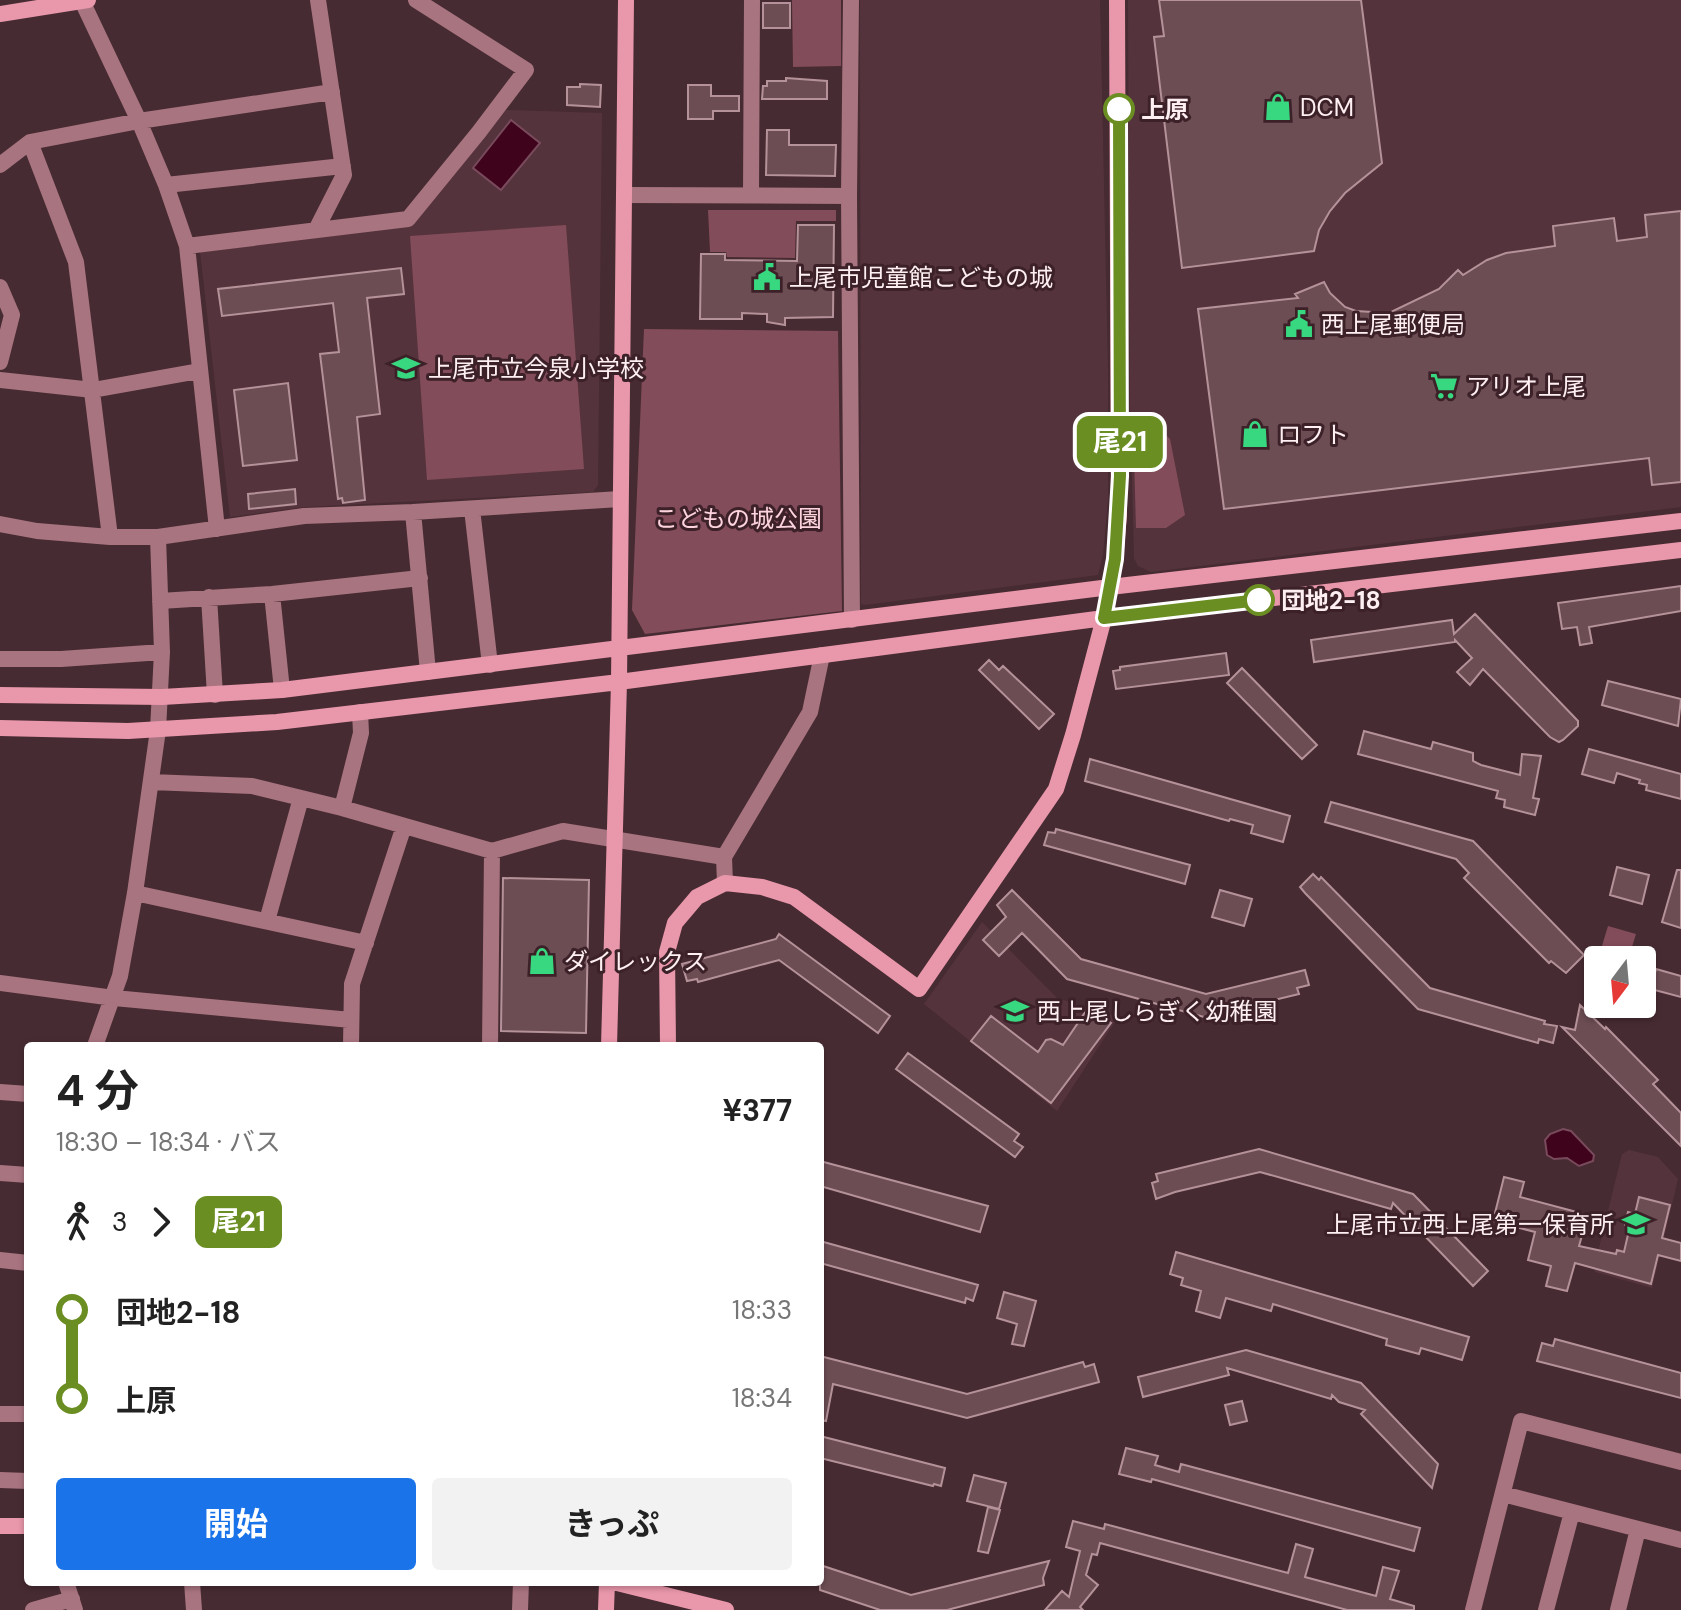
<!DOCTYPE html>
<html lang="ja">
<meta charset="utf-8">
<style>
body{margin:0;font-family:"DM Sans","Noto Sans JP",sans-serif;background:#f2f2f2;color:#222;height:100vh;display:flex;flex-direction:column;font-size:30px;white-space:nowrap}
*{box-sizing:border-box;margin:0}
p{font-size:26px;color:#767676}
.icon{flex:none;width:44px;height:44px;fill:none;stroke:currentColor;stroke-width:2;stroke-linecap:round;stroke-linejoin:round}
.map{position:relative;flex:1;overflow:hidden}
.details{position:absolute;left:24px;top:1042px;width:800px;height:544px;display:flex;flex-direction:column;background:#fff;border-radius:8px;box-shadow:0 2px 6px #0004}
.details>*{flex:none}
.badge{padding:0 16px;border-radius:12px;font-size:28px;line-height:52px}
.needle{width:52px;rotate:196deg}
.controls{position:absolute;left:1584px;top:946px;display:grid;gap:16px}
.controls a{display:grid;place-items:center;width:72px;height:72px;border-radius:8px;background:#fff;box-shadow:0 2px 6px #0004;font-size:40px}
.map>.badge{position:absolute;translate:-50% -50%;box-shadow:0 0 0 4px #fff}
.legs{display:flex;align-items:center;gap:12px;height:88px;padding:0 32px;font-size:26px}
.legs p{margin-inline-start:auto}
.overview{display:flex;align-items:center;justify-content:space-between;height:136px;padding:0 32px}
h1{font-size:44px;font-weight:700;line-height:60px}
.cta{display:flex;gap:16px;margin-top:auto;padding:16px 32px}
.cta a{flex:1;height:92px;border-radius:8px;background:#1a73e8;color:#fff;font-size:32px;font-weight:700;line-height:92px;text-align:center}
.cta a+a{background:#f2f2f2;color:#222}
ul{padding:0 32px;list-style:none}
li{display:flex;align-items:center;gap:28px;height:88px;font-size:30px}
li i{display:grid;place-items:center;width:12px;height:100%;margin:0 10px;background:currentColor}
li i::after{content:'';width:20px;height:20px;margin:-10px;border:6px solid;border-radius:50%;background:#fff}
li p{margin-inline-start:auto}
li:first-child i{background:linear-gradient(#0000 50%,currentColor 0)}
li:last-child i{background:linear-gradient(currentColor 50%,#0000 0)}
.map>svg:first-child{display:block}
</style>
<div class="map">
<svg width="1681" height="1610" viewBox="0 0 1681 1610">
<rect width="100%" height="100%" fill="#472b32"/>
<path fill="#55333c" d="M860,0H1100L1108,371V500L1103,555L1098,575L865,605L861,604Z
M1128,0H1681V507L1151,572L1138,566L1134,558L1130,403Z
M505,110L602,113L598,485L593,492L305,507L230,517L200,251L411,225Z
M982,922L1057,998L1118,1017L1057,1111L924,1004Z
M1629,1150L1658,1157L1678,1179L1652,1288L1595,1272L1594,1268L1622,1154Z"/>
<path fill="#834c5a" d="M792,0H841V66L793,67Z
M708,210H836V221H796L795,258L727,257L726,252H710Z
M566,225L584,469L427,480L410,236Z
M644,329L838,331L842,611L645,634L632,610Z
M1153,422L1170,439L1185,515L1166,528H1136L1133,423Z
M1608,926L1636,934L1628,960H1598V998L1590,996L1588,992Z"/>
<path fill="#3f041b" stroke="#784a5c" stroke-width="2" d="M511,120L540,143L501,190L473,168Z
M1563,1129L1571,1131L1594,1155L1593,1161L1579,1166L1567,1158L1554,1159L1547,1155L1545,1140L1550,1134Z"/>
<path fill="#6c4d54" stroke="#b59299" stroke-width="2" d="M1159,0H1361L1382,163L1345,193L1330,211L1319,230L1314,251L1182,268L1154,37L1164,36Z
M763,3H790V28H763Z
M786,78L827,81V99H762L763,86H767V81H786Z
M580,84L601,85L600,107L567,105V87H580Z
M688,85H711V96H739V111H713V119H688Z
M767,130H789V145H836L835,176L766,175Z
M1681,211V482L1652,485L1649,458L1224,509L1198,309L1298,298L1295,294L1324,282L1330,293L1345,307L1356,311L1389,313L1439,289L1458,270L1463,275L1487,260L1506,253L1555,246L1553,226L1614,218L1617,241L1647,237L1645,215Z
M798,225H834L833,317L785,318V325L767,322V314L742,313V319H700L701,254H725V260L797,261Z
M401,268L404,294L367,298L380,414L357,417L365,500L343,503L342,498L338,499L320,354L339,352L333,303L222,316L218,289Z
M288,383L297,460L243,466L234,390Z
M295,489L296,504L249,509L248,494Z
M1681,586V611L1589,627L1592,643L1580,645L1577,627L1562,629L1558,603Z
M1475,614L1578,721V726L1563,740L1559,742L1550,737L1483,669L1470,685L1457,672L1472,658L1455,640V642L1314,662L1311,640L1452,620L1454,634Z
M1226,653L1229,675L1116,689L1113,671L1120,670V667Z
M989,660L999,670L1003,666L1054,714L1039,729L979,670Z
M1242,668L1317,745L1302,759L1227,683Z
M1608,681L1681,699L1678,726L1602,705Z
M1364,731L1431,749L1433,742L1473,753V761L1481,765L1520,775L1522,754L1541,756L1533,798L1539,799L1535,815L1504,807L1505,800L1496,798L1498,791L1358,754Z
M1589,749L1681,774V799L1646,790L1647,785L1639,783L1640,780L1617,773L1614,783L1582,774Z
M1090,759L1290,816L1283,842L1251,833L1253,825L1230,819L1229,821L1085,781Z
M1331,802L1473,841L1584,955L1566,973L1551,961L1549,963L1464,878L1469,873L1456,859L1325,822Z
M1056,829L1190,865L1185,884L1044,845L1048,832L1055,833Z
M1617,867L1649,875L1642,904L1610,895Z
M1677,870H1681V928L1662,922Z
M1313,874L1319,880L1321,877L1430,988L1545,1021L1544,1024L1557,1026L1553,1043L1539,1039L1538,1043L1418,1009L1305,893L1300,887Z
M503,878L589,880L586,1033L501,1031Z
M1012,890L1081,959L1206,994L1305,970L1309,985L1297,988L1299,994L1204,1017L1067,979L1022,933L999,956L983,940L1006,917L997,905Z
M1220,890L1252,899L1244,926L1212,917Z
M779,934L890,1016L878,1033L779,960L698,982L697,979L687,981L682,964L776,939Z
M1656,969L1681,976V997L1651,989Z
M1580,1005L1605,1029L1606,1027L1658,1080L1653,1084L1681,1113V1146L1562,1027L1575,1030Z
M1088,1008L1100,1013L1099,1015L1111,1023L1051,1103L971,1041L991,1016L1038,1052L1046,1040L1051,1039L1063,1045Z
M908,1053L1019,1134L1014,1141L1023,1147L1015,1157L896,1069Z
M1259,1149L1413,1194L1488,1271L1473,1286L1393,1203L1391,1209L1260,1172L1175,1192L1156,1199L1152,1183L1158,1181L1156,1174Z
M820,1161L988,1206L980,1232L820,1186Z
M1504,1177L1524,1182L1520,1197L1588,1215L1579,1246L1616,1254L1617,1250L1624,1252L1630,1226L1625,1225L1628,1212L1635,1214L1639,1197L1670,1205L1662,1238L1681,1243V1261L1658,1255L1651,1284L1575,1263L1567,1291L1546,1286L1551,1266L1528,1260L1535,1232L1493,1221Z
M820,1241L978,1285L973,1301L966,1298L965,1303L820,1263Z
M1176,1252L1469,1337L1462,1360L1421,1348L1419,1354L1386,1345L1387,1339L1273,1304L1271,1311L1226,1298L1220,1318L1196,1311L1201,1291L1181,1285L1183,1278L1170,1274Z
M1004,1292L1036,1301L1024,1346L1012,1344L1017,1324L997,1318Z
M1555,1339L1681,1373V1398L1537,1361L1542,1343L1553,1346Z
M1246,1350L1361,1383L1438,1464L1432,1488L1361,1414L1365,1410L1339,1402L1332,1395L1331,1399L1227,1368L1229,1375L1143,1397L1138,1377Z
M820,1356L967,1394L1083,1362L1085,1367L1094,1364L1099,1382L967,1418L833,1384L826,1421L820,1420Z
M1242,1401L1247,1421L1230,1425L1225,1405Z
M820,1436L945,1468L941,1486L934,1484L933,1486L820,1458Z
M1126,1448L1158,1456L1155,1465L1179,1472L1181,1464L1420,1528L1414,1551L1152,1479L1151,1482L1119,1474Z
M974,1475L1006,1483L999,1509L967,1501Z
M988,1507L1000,1510L988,1553L978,1551Z
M1073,1521L1104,1529L1105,1524L1288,1573L1296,1544L1313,1549L1305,1577L1376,1596L1383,1567L1399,1571L1390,1599L1414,1606V1610H1347L1100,1543L1097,1555L1092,1554L1086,1575L1098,1585L1080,1607L1083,1610H1045L1062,1591L1069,1597L1080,1551L1066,1547Z
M1049,1561L1043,1578L1044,1585L947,1610H880L820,1590V1565L911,1595Z"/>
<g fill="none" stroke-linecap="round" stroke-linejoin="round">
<path stroke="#a87480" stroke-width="16" d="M851,0L849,196L852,620
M82,1L139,121L166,185L187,246L217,529
M30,142L76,262L110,537
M0,165L30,142L139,121L332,92
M166,185L343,166
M751,194L752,0
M624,195L849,196
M317,228L344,175L318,0
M187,246L408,219L479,132L526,70L416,0
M0,287L12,315L0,362
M0,380L93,390L199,371
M472,509L490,665
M413,512L428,672
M0,524L37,531L110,537H158L304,516L413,512L620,499
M272,594L282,690
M209,597L215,695
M160,601L272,594L420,578
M0,659H61L162,652
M151,782L252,786L342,808L492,851L563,831L724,857
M342,808L361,733L360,712
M725,883L724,857L810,712L822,655
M135,893L366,943
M267,921L301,798
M0,983L114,998L351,1020
M95,1046L120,976L135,893L158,730L162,652L158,537
M351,1046L352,984L404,826
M490,1046L492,851
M0,1092L28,1094
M0,1173L28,1175
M0,1260L28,1263
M0,1414H28
M0,1480L28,1481
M1503,1494L1681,1540
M66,1582L75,1610
M192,1582L194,1610
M33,1610L72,1599
M520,1610L521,1582
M1473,1610L1521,1421L1681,1462
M1546,1610L1572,1512
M1618,1610L1638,1529"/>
<path stroke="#e997ab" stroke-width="16" d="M0,14L88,0
M0,695L162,697L282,690L1110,587L1681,521
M0,728L128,731L277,722L619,682L1104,618L1681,550
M609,1046L619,682L626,0
M668,1046L667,952L675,923L697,897L725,883L762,887L794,897L919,989L1056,789L1073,735L1104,618L1115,559L1119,515L1117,0
M0,1526H28
M613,1582L726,1610
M606,1610L607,1582"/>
</g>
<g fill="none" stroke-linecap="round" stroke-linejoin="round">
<g stroke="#fff" stroke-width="18">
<path id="line-1" d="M1119,109L1120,476L1115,559L1104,618L1259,600"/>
</g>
<use href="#line-1" stroke="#6b8e23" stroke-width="12"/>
</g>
<defs>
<g id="shop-bare" transform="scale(2.16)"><path d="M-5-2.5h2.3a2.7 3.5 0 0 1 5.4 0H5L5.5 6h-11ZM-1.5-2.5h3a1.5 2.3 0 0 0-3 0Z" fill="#38d880" stroke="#3c2128" stroke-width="2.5" paint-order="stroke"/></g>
<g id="civic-bare" transform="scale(2.16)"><path d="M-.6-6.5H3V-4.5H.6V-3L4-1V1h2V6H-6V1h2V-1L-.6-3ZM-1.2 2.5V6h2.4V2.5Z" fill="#38d880" stroke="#3c2128" stroke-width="2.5" paint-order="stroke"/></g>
<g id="school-bare" transform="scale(2.16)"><path d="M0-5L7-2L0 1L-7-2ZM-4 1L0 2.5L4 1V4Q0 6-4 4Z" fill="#38d880" stroke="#3c2128" stroke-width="2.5" paint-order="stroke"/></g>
<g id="supermarket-bare" transform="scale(2.16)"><path d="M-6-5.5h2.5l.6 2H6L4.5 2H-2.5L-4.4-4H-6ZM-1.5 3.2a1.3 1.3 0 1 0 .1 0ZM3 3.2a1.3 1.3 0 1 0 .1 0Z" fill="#38d880" stroke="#3c2128" stroke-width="2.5" paint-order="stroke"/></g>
</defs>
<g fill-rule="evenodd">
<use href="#shop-bare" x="1278" y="107"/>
<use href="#civic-bare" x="767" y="277"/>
<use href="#civic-bare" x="1299" y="324"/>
<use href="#school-bare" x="406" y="368"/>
<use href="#supermarket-bare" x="1444" y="386"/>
<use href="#shop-bare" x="1255" y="434"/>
<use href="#shop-bare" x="542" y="961"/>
<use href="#school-bare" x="1015" y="1011"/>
<use href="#school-bare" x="1636" y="1224"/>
</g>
<g fill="#fff" stroke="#6b8e23" stroke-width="4">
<circle cx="1119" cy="109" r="14"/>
<circle cx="1259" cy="600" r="14"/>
</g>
<g text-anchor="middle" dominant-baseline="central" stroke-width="6" stroke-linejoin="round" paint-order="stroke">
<g font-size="24" fill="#feeff2" stroke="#3c2128" text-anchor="start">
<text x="1300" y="107">DCM</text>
<text x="789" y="277">上尾市児童館こどもの城</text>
<text x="1321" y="324">西上尾郵便局</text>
<text x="428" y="368">上尾市立今泉小学校</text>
<text x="1466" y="386">アリオ上尾</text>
<text x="1277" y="434">ロフト</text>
<text x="564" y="961">ダイレックス</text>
<text x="1037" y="1011">西上尾しらぎく幼稚園</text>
<text x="1614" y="1224" text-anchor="end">上尾市立西上尾第一保育所</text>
</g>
<g font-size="24" font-weight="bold" fill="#feeff2" stroke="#3c2128" text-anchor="start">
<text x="1141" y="109">上原</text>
<text x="1281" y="600">団地2-18</text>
</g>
<g font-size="24" fill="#fdd4dd" stroke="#3c2128">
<text x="738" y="518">こどもの城公園</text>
</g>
</g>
</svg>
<div class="controls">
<a><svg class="needle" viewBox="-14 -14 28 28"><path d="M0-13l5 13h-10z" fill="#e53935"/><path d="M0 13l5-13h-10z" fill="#767676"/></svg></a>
</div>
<b class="badge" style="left:1120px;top:442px;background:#6b8e23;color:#fff">尾21</b>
<section class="details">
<div class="overview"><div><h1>4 分</h1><p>18:30 – 18:34 · バス</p></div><b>¥377</b></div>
<div class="legs"><svg class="icon" aria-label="walk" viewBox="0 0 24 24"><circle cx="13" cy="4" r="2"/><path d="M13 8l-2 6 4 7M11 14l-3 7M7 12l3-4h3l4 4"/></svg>3<svg class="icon" aria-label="forward" viewBox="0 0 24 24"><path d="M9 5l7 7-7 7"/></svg><b class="badge" style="background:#6b8e23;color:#fff">尾21</b></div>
<ul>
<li><i style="color:#6b8e23"></i><b>団地2-18</b><p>18:33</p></li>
<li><i style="color:#6b8e23"></i><b>上原</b><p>18:34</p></li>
</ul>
<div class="cta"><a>開始</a><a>きっぷ</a></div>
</section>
</div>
